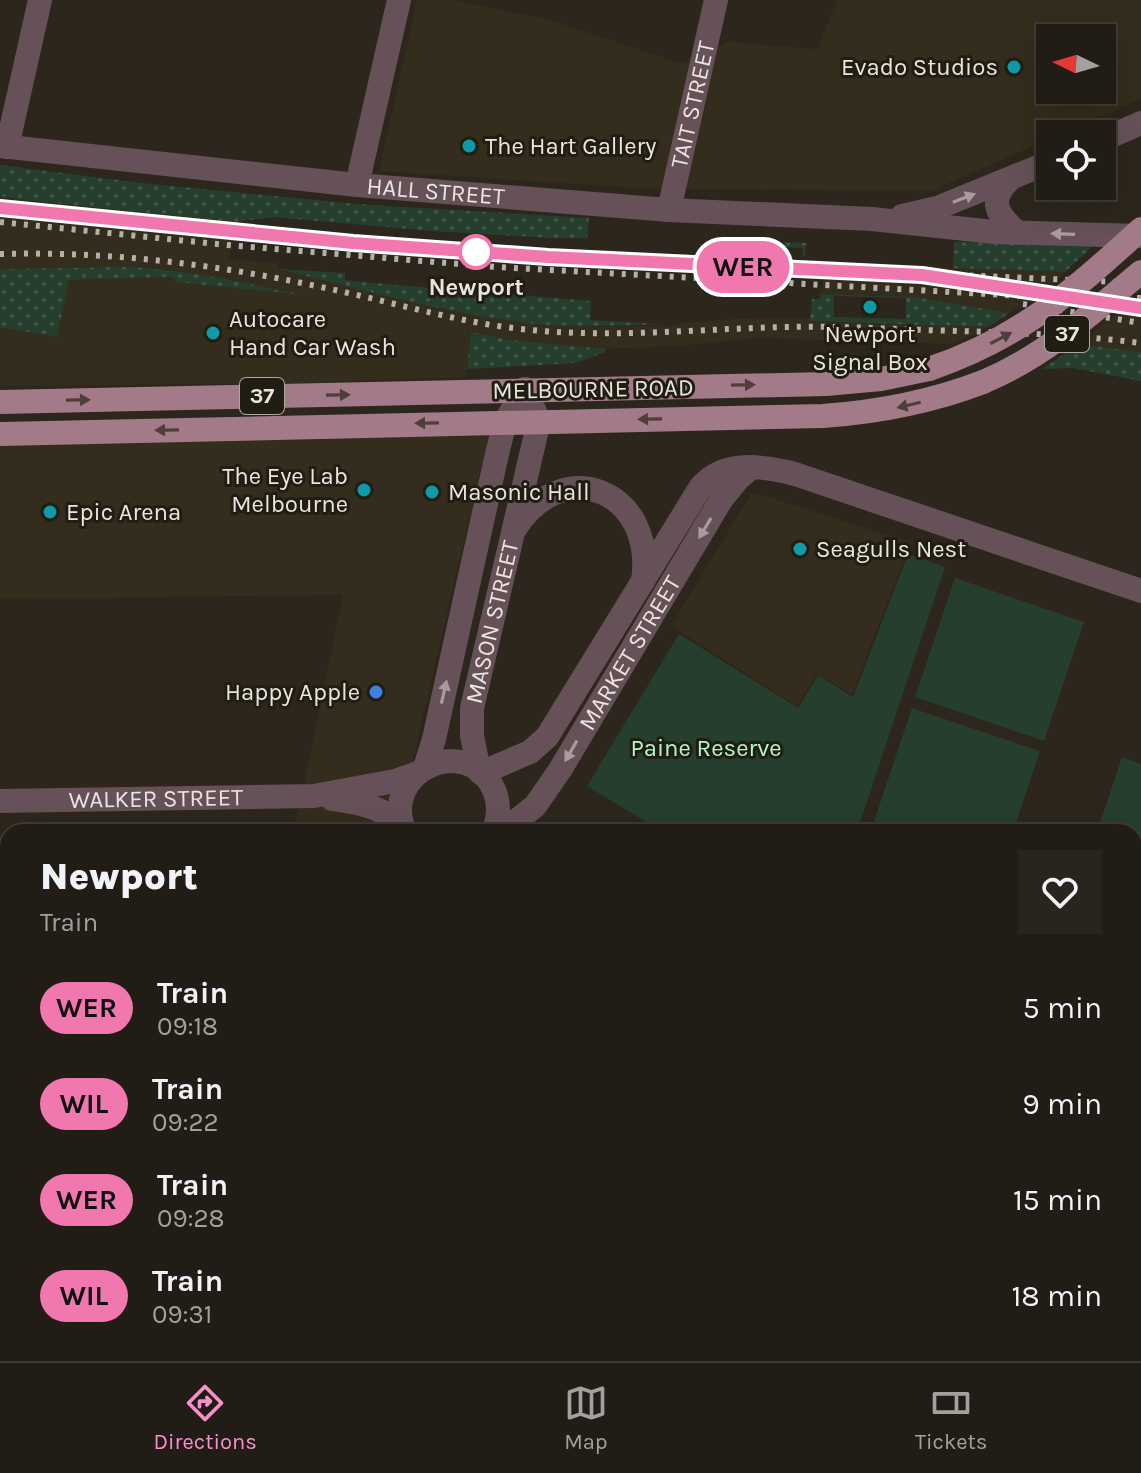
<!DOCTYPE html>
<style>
body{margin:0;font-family:Karla,sans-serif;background:#29251e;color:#f1f3f6;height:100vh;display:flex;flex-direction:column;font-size:30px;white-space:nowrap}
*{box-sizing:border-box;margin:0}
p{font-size:26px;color:#a2a1a0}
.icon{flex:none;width:44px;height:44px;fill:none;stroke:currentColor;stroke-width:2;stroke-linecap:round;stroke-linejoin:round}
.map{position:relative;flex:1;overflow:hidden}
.drawer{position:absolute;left:0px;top:824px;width:1142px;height:538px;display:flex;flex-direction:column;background:#211c15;border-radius:24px 24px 0 0;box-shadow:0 8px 32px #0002,0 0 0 2px #3e3a34}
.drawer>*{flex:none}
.badge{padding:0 16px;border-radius:26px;font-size:28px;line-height:52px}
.needle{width:52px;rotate:275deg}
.fabs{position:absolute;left:1036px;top:24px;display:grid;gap:16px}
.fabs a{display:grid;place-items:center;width:80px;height:80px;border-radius:0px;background:#211c15;box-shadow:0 8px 32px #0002,0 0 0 2px #3e3a34;font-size:40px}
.map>.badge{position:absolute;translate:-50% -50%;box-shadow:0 0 0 4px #fff}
.round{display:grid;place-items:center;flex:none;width:84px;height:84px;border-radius:0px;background:#29251e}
.headline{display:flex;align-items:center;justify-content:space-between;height:136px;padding:0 40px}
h1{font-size:38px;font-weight:800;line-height:60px}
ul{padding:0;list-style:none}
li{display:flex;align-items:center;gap:24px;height:96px;padding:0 40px}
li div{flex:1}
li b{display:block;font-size:30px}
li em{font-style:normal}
li .badge{min-width:88px;font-weight:700;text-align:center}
.tabs{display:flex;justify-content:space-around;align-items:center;height:112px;border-top:2px solid #3e3a34;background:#211c15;font-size:22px;color:#a2a1a0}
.tabs a{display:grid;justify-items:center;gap:4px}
.tabs .current{color:#f890cc}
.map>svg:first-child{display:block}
</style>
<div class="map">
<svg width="1141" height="1361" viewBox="0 0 1141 1361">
<defs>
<pattern id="grass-dots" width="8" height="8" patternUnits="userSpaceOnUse" patternTransform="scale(2)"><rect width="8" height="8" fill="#253e2e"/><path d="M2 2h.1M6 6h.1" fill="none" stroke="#455a4c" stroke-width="1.8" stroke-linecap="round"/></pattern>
</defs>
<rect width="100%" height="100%" fill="#2c261c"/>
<path fill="#342c1c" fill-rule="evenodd" d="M417,0H451L550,20L681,63L729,42L818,49L837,0H1141V99L1061,134H1050V139L933,190L654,189L379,171ZM1050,38H1102V90H1050Z
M0,196L237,222L229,259L278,263L279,269L411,301L486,315L596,327L680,325L681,323L732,319L810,318L811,321L989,327L951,344L757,338L676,346L605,349L511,340L471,332L466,377L296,383L0,386V327L57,337L69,280L172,277L176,282L292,294L167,269H0Z
M827,263L1065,272L1048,287L1009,313L915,297L820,294Z
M1132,301L1141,302V352L1079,344Z
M490,431L396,832H294L343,595L0,599V443Z
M752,492L911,542L852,694L817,674L797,706L671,626Z"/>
<path fill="url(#grass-dots)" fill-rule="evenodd" d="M0,165L142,183L356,204L589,218L587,238H552L431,231L273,217L237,222L26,200L0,196Z
M723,240L806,243L805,257H803V248L718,244Z
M954,242L1095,244L1065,272L953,268Z
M126,267C186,269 244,283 303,295L176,282L172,277L69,280L57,337L0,327V269Z
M278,269L345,273V280L362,282L591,301L590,320L661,324C624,326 587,327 550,325C459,318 367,290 278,269Z
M820,294L915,297L1009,313L989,327L810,321L812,299H819ZM834,296L906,298V319L834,317Z
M471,332L511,340L605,349V352L576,363L467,369Z
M1079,344L1141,352V381L1073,368L1042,369Z"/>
<path fill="#253e2e" d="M908,554L945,567L857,832H662L587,786L679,634L798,708L818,675L853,697Z
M955,578L1084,622L1044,741L915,697Z
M912,708L1040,751L1013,832H887L872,827Z
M1122,757L1141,764V912L1134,909V832H1097Z"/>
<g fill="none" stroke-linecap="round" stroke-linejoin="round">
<g stroke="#665158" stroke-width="24">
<path d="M7,147L40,0"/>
<path d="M357,185L399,0"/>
<path id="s1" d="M669,210L716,0"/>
<path d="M514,530C563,452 656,491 643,581"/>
<path d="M481,773L530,752L547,737L700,488C723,459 763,466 795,474L1141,591"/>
<path d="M332,799C360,803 383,806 403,828"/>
<path id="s2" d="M0,801L314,796L395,781L418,773"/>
<path id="s3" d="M502,832L535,806L560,770L721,500L738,479L752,467"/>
<path d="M0,1207L8,1209"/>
<path d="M1134,1269L1141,1271"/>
</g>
<g stroke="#665158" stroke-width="24">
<path d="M1102,140L1141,123"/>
<path id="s4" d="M0,146L357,185L669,210L872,219L994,232L1141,236"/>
<path d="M1009,180C987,203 998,215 1018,233"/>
<path d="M902,216L937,208L1050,162"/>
<path d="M425,768L434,739L497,454L505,422L525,389"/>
<path id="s5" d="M479,771L472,736V708L539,421L525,389"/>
<path d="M405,832C378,771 468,731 494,790C500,804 499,818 493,832"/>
<path d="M293,1361L294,1354"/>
<path d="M335,1361L336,1354"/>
</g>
<path stroke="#a37a88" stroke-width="24" d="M0,402L826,384L881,379L929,369
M0,434L823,416C879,412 931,402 983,382"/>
<path stroke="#b5b1a9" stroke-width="6" stroke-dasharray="4 8" stroke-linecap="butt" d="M0,208L353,243L548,257L1141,283
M0,222L227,245L496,267L1079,299L1141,298
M0,254C112,251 221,265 330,289C397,303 463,324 531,330C616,338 700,329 785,327C831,326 877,328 924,330C997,332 1069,334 1141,343
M1023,304L1141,323"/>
<path stroke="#a37a88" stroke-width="24" d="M929,369C1019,339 1073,291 1141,229
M983,382C1045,356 1091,314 1141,272"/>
</g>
<defs><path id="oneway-solid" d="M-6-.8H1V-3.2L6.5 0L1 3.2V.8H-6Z" transform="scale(2)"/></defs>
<g fill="#a79b9b">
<use href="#oneway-solid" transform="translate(964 198) rotate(-21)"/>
<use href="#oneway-solid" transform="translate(1063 234) rotate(-178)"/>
<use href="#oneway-solid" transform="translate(705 528) rotate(121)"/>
<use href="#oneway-solid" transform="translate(444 692) rotate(-77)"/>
<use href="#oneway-solid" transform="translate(571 751) rotate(120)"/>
</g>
<g fill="#4f3e3c">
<use href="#oneway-solid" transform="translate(1001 338) rotate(-28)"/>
<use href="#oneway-solid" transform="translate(743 385) rotate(-1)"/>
<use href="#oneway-solid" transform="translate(338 395) rotate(-1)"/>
<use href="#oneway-solid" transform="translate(78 400) rotate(-1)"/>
<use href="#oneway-solid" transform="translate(909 405) rotate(167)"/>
<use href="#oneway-solid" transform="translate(650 419) rotate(179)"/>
<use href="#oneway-solid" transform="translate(427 423) rotate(179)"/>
<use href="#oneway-solid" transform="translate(167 430) rotate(179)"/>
</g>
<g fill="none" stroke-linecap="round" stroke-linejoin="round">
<g stroke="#fff" stroke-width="18">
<path id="line" d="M0,208L353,243L548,257L922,275L1141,308"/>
</g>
<use href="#line" stroke="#f178af" stroke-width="12"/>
</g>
<g fill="#0f9aa8" stroke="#221d13" stroke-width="3">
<circle cx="1014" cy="67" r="8"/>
<circle cx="469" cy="146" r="8"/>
<circle cx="870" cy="307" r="8"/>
<circle cx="213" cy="333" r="8"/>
<circle cx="364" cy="490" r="8"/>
<circle cx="432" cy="492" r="8"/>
<circle cx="50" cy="512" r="8"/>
<circle cx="800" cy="549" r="8"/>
</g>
<circle fill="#fff" stroke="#f178af" stroke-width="4" cx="476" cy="252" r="16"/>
<circle fill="#3f7fe0" stroke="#221d13" stroke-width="3" cx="376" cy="692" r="8"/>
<g text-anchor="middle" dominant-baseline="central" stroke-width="6" stroke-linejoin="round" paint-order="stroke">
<g fill="#221d13" stroke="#ada9a1" stroke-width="2">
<rect x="1045" y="316" width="44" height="36" rx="6"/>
<rect x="240" y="378" width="44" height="36" rx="6"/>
</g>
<g font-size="22" font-weight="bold" fill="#e8e5de">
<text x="1067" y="334">37</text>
<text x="262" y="396">37</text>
</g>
<g font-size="24" fill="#e8e5de" stroke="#221d13" text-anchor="start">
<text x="998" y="67" text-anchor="end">Evado Studios</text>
<text x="485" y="146">The Hart Gallery</text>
<text x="229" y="319">Autocare<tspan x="229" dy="28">Hand Car Wash</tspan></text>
<text x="870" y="334" text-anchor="middle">Newport<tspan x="870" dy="28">Signal Box</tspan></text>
<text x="348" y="476" text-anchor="end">The Eye Lab<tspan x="348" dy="28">Melbourne</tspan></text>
<text x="448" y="492">Masonic Hall</text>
<text x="66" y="512">Epic Arena</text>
<text x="816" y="549">Seagulls Nest</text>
<text x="360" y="692" text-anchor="end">Happy Apple</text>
</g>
<g font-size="24" fill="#e8e5de" stroke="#221d13">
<text stroke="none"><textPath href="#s1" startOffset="108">TAIT STREET</textPath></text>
<text stroke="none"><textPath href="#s4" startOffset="438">HALL STREET</textPath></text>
<text transform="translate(593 389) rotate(-1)">MELBOURNE ROAD</text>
<text stroke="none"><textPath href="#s5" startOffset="152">MASON STREET</textPath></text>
<text stroke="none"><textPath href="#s3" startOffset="222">MARKET STREET</textPath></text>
<text stroke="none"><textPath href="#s2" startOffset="156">WALKER STREET</textPath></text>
</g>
<g font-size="24" font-weight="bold" fill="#e8e5de" stroke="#221d13">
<text x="476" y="287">Newport</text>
</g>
<g font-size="24" fill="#b0f7c9" stroke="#221d13">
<text x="706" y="748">Paine Reserve</text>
</g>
</g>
</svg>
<div class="fabs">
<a><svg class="needle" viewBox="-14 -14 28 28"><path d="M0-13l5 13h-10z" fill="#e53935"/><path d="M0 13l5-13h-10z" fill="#a2a1a0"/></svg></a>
<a><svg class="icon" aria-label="locate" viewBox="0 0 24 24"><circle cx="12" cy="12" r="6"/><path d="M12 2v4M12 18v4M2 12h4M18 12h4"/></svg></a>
</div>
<b class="badge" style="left:743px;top:267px;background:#f178af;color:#111">WER</b>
<section class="drawer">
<div class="headline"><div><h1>Newport</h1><p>Train</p></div><a class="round"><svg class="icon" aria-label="heart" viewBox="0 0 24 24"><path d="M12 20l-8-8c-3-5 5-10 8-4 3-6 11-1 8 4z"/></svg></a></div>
<ul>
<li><span class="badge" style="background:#f178af;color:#111">WER</span><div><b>Train</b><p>09:18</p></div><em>5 min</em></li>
<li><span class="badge" style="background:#f178af;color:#111">WIL</span><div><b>Train</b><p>09:22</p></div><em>9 min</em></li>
<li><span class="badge" style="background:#f178af;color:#111">WER</span><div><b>Train</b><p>09:28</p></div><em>15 min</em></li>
<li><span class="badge" style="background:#f178af;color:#111">WIL</span><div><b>Train</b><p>09:31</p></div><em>18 min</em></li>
</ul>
</section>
</div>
<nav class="tabs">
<a class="current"><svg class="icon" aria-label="directions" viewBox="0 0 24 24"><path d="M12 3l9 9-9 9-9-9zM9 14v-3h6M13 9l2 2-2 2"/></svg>Directions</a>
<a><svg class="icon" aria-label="map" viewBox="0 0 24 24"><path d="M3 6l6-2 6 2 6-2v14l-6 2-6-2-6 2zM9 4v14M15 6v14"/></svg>Map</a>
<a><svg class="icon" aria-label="tickets" viewBox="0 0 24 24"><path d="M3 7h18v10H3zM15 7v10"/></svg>Tickets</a>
</nav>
